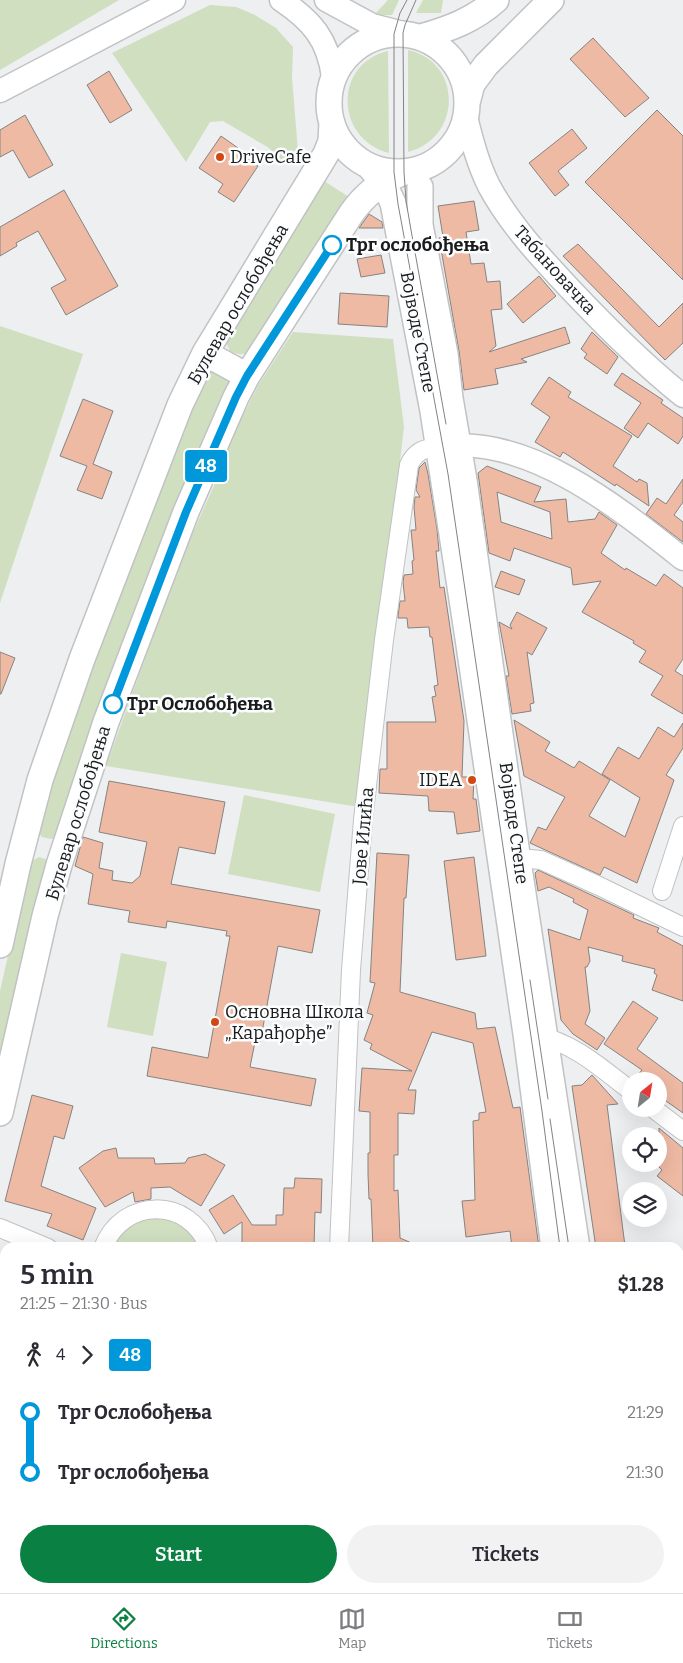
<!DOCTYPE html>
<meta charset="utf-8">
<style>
body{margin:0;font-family:Bitter,serif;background:#f2f2f3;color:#2b2b33;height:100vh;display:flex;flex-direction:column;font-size:19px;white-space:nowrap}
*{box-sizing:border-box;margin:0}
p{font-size:16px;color:#7c7c81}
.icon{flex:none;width:28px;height:28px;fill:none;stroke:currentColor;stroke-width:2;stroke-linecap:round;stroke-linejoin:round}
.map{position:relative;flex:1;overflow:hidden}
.panel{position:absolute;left:0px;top:1242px;width:684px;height:351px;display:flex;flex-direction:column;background:#fff;border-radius:15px 15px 0 0;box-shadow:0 5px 20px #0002}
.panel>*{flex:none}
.badge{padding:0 10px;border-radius:4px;font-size:18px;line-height:32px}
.needle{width:32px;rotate:30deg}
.tools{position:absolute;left:622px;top:1072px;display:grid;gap:10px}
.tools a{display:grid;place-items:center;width:45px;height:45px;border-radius:50%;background:#fff;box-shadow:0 5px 20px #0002;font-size:25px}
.map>.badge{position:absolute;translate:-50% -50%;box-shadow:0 0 0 2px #fff}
.legs{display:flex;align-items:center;gap:8px;height:55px;padding:0 20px;font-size:16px}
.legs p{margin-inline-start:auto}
.overview{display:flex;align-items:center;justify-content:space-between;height:85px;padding:0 20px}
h1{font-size:28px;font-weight:600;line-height:38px}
.cta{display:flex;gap:10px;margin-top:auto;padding:10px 20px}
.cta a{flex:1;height:58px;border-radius:30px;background:#0b8043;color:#fff;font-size:20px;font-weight:600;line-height:58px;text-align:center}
.cta a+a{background:#f2f2f3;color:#2b2b33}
ul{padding:0 20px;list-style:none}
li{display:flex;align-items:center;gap:18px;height:60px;font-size:19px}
li i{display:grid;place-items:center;width:8px;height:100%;margin:0 6px;background:currentColor}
li i::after{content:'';width:12px;height:12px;margin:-6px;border:4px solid;border-radius:50%;background:#fff}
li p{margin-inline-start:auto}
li:first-child i{background:linear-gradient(#0000 50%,currentColor 0)}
li:last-child i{background:linear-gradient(currentColor 50%,#0000 0)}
.dock{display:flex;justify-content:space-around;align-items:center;height:70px;border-top:1px solid #e1e1e2;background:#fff;font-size:14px;color:#7c7c81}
.dock a{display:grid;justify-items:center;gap:2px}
.dock .on{color:#0b8043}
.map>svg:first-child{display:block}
</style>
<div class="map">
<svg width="683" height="1593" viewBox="0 0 683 1593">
<rect width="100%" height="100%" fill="#edeff1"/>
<path fill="#cfdfc0" d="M0,0H119L0,70Z
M388,0H399L392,15H374Z
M423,0H443L441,13H416Z
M210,5L236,7L253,14L276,28L293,47L292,78L298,151L293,162L279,159L269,148L223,121L210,122L186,162L112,53Z
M408,50C463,62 462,138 408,152Z
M388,51L389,153C335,139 333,64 388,51Z
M324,181L349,197L253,349C244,356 239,355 230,351L226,343V334Z
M0,326L83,354L0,603Z
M293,332L393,339L404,427L359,807L106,766L181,559L217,479L236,429L259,384Z
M209,369L231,380L58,837L51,839L42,837L37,831L38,822L101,626L155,494Z
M244,795L335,814L320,892L228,874Z
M39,857L45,859L49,862L0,1088V991L29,863Z
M121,953L167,962L153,1036L107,1027Z
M153,1214L185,1223L202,1248H111L123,1228Z"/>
<path fill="#efbaa4" stroke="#858382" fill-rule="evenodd" d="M593,38L649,98L625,117L570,59Z
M109,71L132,110L110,123L87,85Z
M657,110L683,136V280L585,182Z
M25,115L53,165L29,178L13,150L0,157V130Z
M572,129L587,148L558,171L569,185L555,196L529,163Z
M221,136L238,148L236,151L258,166L234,202L218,192L223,184L199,168Z
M64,190L118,286L66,315L51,288L66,280L38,231L16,243L17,246L0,256V227Z
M474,201L479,230L466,232L471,264L484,263L487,282L500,281L502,309L491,310L496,346L489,352L565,327L570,343L521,359L527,362L495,369L498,384L464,390L459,351L439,238L443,237L438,206Z
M369,214L382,222L383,228H359Z
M578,244L659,327L683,303V343L665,360L563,256Z
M381,255L385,273L361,277L357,259Z
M539,276L556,296L523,323L507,304Z
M340,293L389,296L387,327L338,324Z
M592,332L618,357L607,374L584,358L587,354L581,349Z
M622,373L663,400L661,403L683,418V436L678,444L648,423L638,438L624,428L641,403L614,385Z
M549,377L571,392L568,397L632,436L613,466L637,482L639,479L647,483L649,506L616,484L615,486L563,452L560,457L535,442L550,417L531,404Z
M83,399L113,411L93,464L112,472L102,499L77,490L87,466L60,456Z
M425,462L428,474L437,529L439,551H436L440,588L444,587L464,721L462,777H474L473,799H476L480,831L457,834L454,812L429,811L428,796L379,793L380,769H387V722H436L432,697L436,696L434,686L438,685L432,637H430L429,627L408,628L407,618H398V616L400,601H405L403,582L404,575L413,574L412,561L414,560L411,530H416L414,507L415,497H420L416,490L419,468Z
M487,466L541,487L534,502L566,499L568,522L595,519L599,512L617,525L601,553L625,570L626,568L656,586L664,574L683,588V659L675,671L683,676V714L651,695L663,676L639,662L646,651L633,643L634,641L582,612L601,581L573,585L571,568L514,548L510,561L489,553L478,473ZM497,492L550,512L552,539L501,522Z
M683,479V502L674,515L683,522V542L646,514L657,498L666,504Z
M501,571L525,580L519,595L495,587Z
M517,612L547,628L532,655L527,652L534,703L530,704L531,711L512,714L506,676H509L499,622L512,629L510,625Z
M0,652L15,658L1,694H0Z
M514,720L550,742L545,751L574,768L579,761L610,780L589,816L625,837L640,798L602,774L618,747L639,759L658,727L674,737L683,723V748L666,775L674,780L637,883L604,867L600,875L530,843L538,827L546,830L565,797L524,776Z
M109,781L225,802L215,854L179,847L171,884L320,910L312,953L278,946L260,1043L255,1042L250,1067L316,1079L311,1106L147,1076L152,1047L208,1058L230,936H226L227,931L167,921L166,928L128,922L130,911L88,904L93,874L75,866L83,837L103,843L99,868L113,871L112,880L132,883L140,876L147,842L99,832Z
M377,853L409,855L406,898H404L400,992L475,1013L477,1029L495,1027L513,1108L520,1107L539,1248H512L510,1231L466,1237L462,1201L475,1200L473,1121L479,1120V1113L486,1112L473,1043L432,1032L408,1090H416L414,1114L398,1113V1155H394V1191L398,1190L400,1238L423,1248H373L371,1199H369L368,1174V1153H370V1112L359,1111L362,1068L412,1071L370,1049L372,1044L364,1040L373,1015L367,1013L375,983L370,982Z
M474,857L486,956L456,960L444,861Z
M538,870L634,915L633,918L659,928L657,932L683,946V1001L652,990L657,975L654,973L655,969L622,961L623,956L588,947L590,961L587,967H585L590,1011L585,1024L605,1038L597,1050L573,1034L561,1020L548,929L580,940L588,910L573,902L574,899L549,887L538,891L535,873Z
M633,1001L658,1018L637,1049L683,1083V1113L659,1096V1081H645L637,1076L642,1070L604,1044Z
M592,1075L618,1104L607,1105L625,1246L596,1248L572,1086L582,1085Z
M32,1095L73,1106L64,1139L54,1136L41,1186L96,1208L83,1240L47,1226L52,1214L5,1201Z
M659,1128L683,1148V1196L657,1176L662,1170L659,1167Z
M116,1148L118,1158H154L155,1164L185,1163L188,1158L205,1154L225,1165L201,1206L170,1187L151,1188V1199L135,1202L133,1192L105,1207L79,1168L103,1151Z
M295,1178L322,1179L321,1213L315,1212L314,1247L242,1248V1222L224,1234L209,1210L233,1195L252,1225H276V1215H283L284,1188H294Z"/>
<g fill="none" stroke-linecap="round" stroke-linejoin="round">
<g stroke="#c0c2c3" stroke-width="20">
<path id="minor" d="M518,861L530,859L541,860L599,886L683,927
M662,891L683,826
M536,1035C574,1043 601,1068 631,1091
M654,1109L683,1131
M0,1228L48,1248
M103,1248C122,1197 190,1196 209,1248
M339,1248L351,970L363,820L384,640L409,465C415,452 424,448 438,447
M679,1458L683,1461
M346,1589L347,1593
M64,1593L65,1589
M208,1593V1589"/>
</g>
<g stroke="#c0c2c3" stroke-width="25">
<path id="tertiary" d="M281,0C312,21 328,39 333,77
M326,0L372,25L403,33
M0,91L174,0
M466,117C472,141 478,164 489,186C510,225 542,259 572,291C607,328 643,364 683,396
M439,447C527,433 619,508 683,559"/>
</g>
<g stroke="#c0c2c3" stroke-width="28">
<path id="secondary" d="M329 103a69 69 0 1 1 138 0a69 69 0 1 1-138 0Z
M421,37C449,29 474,20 496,0
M467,103L472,84L486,65L551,0
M369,166L383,182L393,203L433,411L468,638L526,1034L554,1248
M420,187V225L445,354L450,398L464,480L518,861L577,1248
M205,353L247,376
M0,945L18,864L40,780L82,659L180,405L205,353L326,154L331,141L332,123
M0,1113L45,916L59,865L106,722L186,512L236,397L247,376L351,214C365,194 381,181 404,172
M588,1589V1593
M613,1589V1593"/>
</g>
<use href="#minor" stroke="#fff" stroke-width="18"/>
<use href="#tertiary" stroke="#fff" stroke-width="22"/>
<use href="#secondary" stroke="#fff" stroke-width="25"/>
<path stroke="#818384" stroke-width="1" d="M407,0L400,13L394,34V172L398,204L448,474L542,1111L560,1248
M416,0L405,25L403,33L404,172L406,201L411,230L446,424
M530,980L548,1099
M550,1119L569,1248
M596,1589V1593
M604,1589V1593"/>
</g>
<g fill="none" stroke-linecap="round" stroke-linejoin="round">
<g stroke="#fff" stroke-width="11">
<path id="line-1" d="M113,704L186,512L236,397L247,376L332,245"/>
</g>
<use href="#line-1" stroke="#0098da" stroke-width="8"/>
</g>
<g fill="#d04913" stroke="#fbfdfe" stroke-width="2">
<circle cx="220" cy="157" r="5"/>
<circle cx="472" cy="780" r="5"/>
<circle cx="215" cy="1022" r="5"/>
</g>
<g fill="#fff" stroke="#0098da" stroke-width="2.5">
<circle cx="332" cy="245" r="9"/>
<circle cx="113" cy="704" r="9"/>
</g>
<g text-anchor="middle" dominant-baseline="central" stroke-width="5" stroke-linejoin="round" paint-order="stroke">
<g font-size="18" fill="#1a1b1b" stroke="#fbfdfe" text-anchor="start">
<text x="230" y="157">DriveCafe</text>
<text x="462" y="780" text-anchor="end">IDEA</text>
<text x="225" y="1012">Основна Школа<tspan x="225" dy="21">„Карађорђе”</tspan></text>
</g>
<g font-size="18" font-weight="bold" fill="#1a1b1b" stroke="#fbfdfe" text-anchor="start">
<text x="346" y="245">Трг ослобођења</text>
<text x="127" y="704">Трг Ослобођења</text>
</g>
<g font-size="18" fill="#1a1b1b" stroke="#fbfdfe">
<text transform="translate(555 270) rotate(48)">Табановачка</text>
<text transform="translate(238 304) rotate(-60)">Булевар ослобођења</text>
<text transform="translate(418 332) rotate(79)">Војводе Степе</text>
<text transform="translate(78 813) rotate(-73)">Булевар ослобођења</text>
<text transform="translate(514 823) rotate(82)">Војводе Степе</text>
<text transform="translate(363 836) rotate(-85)">Јове Илића</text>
</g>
</g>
</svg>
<div class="tools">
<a><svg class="needle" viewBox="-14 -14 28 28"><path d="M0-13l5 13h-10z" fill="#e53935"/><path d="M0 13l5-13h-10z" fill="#7c7c81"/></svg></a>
<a><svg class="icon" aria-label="locate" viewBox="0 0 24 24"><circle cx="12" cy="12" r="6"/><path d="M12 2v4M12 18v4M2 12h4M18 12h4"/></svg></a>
<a><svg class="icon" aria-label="layers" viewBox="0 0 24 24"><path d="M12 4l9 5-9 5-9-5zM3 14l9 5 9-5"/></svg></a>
</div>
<b class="badge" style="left:206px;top:466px;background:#0098da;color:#fff">48</b>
<section class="panel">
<div class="overview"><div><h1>5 min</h1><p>21:25 – 21:30 · Bus</p></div><b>$1.28</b></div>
<div class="legs"><svg class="icon" aria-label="walk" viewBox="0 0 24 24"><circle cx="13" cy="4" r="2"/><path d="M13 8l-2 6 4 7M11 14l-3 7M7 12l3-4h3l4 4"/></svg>4<svg class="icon" aria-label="forward" viewBox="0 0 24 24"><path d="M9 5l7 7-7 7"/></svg><b class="badge" style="background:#0098da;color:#fff">48</b></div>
<ul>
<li><i style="color:#0098da"></i><b>Трг Ослобођења</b><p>21:29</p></li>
<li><i style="color:#0098da"></i><b>Трг ослобођења</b><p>21:30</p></li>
</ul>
<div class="cta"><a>Start</a><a>Tickets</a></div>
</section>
</div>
<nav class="dock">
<a class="on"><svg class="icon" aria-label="directions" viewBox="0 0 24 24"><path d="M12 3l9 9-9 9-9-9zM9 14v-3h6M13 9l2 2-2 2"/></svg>Directions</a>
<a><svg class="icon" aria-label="map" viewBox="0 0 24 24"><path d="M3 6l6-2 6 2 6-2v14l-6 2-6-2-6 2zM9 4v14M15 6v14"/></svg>Map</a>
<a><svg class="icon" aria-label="tickets" viewBox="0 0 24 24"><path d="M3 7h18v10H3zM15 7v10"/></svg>Tickets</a>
</nav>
